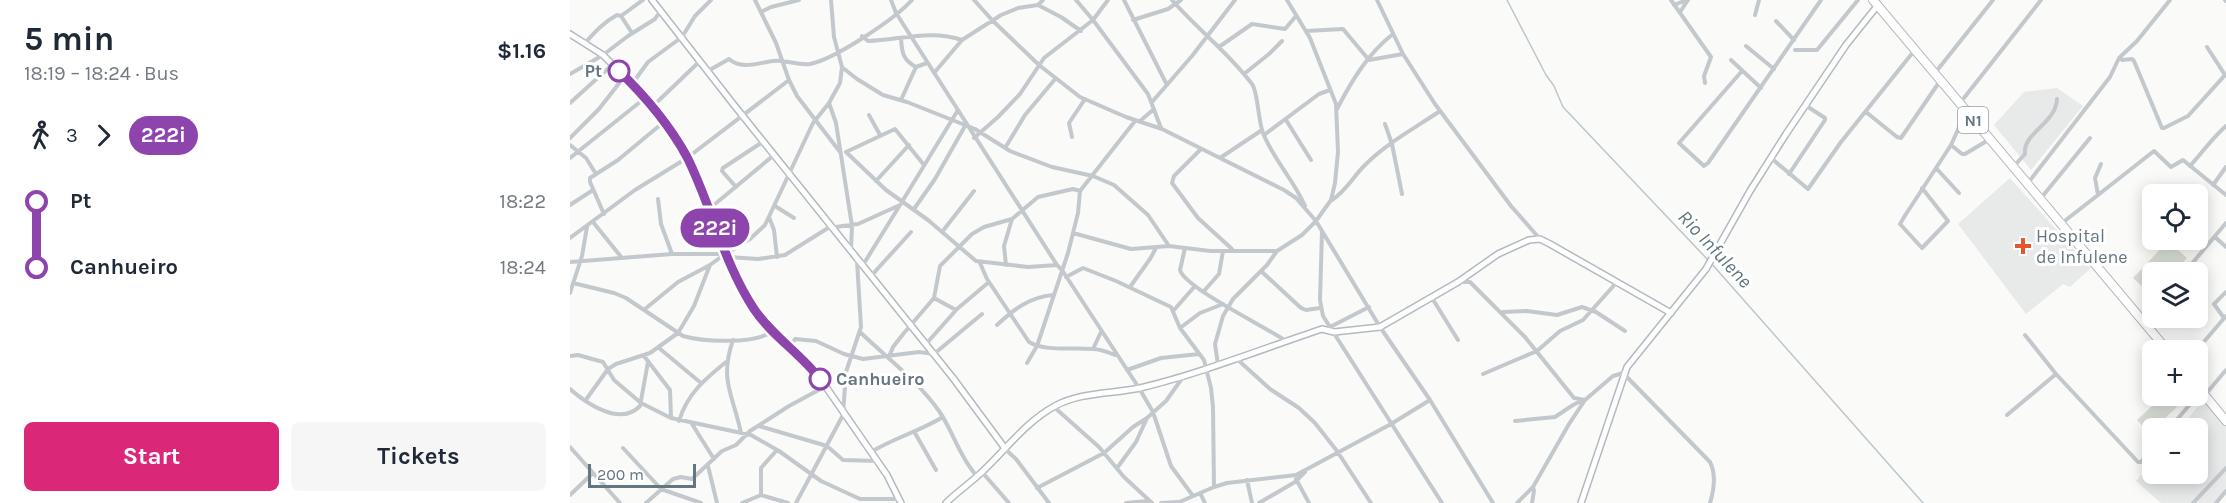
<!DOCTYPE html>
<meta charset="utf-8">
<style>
body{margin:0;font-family:Karla,sans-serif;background:#f6f6f7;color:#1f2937;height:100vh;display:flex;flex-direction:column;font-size:22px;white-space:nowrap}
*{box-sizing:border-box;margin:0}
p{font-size:20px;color:#747a83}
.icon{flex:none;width:33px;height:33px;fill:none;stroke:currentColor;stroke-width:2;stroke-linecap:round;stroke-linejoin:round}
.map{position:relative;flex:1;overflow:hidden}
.details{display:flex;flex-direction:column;background:#fff;width:570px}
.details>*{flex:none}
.badge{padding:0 12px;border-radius:20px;font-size:21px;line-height:39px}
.buttons{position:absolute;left:1572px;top:184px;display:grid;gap:12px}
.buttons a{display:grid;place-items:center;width:66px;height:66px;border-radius:9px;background:#fff;box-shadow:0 3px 15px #0003;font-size:30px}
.scale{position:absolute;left:18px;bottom:15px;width:108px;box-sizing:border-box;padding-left:6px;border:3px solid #657683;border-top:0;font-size:16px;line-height:21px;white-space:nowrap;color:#657683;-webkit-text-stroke:4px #fff;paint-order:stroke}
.map>.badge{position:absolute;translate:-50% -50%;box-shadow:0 0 0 3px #fff}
.legs{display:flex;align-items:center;gap:9px;height:66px;padding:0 24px;font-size:20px}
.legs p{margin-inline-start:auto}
.summary{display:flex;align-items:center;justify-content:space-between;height:102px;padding:0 24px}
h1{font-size:33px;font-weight:700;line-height:45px}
.cta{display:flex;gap:12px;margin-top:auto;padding:12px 24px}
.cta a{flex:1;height:69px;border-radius:9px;background:#db2777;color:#fff;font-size:24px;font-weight:700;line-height:69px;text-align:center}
.cta a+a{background:#f6f6f7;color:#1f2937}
ul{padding:0 24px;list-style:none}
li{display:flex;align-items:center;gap:21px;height:66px;font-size:22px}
li i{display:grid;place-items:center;width:9px;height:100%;margin:0 8px;background:currentColor}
li i::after{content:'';width:15px;height:15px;margin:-8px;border:4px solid;border-radius:50%;background:#fff}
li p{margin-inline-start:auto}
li:first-child i{background:linear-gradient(#0000 50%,currentColor 0)}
li:last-child i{background:linear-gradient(currentColor 50%,#0000 0)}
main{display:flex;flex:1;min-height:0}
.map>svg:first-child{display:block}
</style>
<main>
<section class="details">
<div class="summary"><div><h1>5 min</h1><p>18:19 – 18:24 · Bus</p></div><b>$1.16</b></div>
<div class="legs"><svg class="icon" aria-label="walk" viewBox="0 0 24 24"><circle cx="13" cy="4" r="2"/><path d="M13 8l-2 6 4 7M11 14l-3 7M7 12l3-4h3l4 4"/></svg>3<svg class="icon" aria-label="forward" viewBox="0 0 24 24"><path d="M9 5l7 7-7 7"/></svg><b class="badge" style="background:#8e44ad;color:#fff">222i</b></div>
<ul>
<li><i style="color:#8e44ad"></i><b>Pt</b><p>18:22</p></li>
<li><i style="color:#8e44ad"></i><b>Canhueiro</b><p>18:24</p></li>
</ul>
<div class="cta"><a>Start</a><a>Tickets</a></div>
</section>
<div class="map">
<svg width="1656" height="503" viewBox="0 0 1656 503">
<rect width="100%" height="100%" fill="#fafaf8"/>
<path fill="#e8e9e9" d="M1487,88L1513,106L1461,170L1424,125L1454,92Z
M1440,178L1521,268L1500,287L1493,284L1456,314L1388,224Z
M1633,400L1656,426V491L1646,503H1591L1566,481L1582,462V474H1628V429H1610Z"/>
<path fill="#dadfd7" d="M1598,241L1617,258L1603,273H1582V295L1563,278Z
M1593,396H1597L1607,407L1579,433L1567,420Z"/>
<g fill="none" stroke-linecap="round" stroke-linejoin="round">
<path stroke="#bbc7cb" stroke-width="1.5" d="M937,0L976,75L984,86L993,107L1138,260
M1141,263L1353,503"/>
<g stroke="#b3babf" stroke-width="8">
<path id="secondary" d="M82,0L164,105L383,378L434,447
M0,34L33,55L91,114L117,158L155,254L184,309L202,332L247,374L317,475L331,503
M376,503C388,491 402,482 414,470C436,449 457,421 485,406C510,392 542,394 570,388C632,373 692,349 752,329L764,332L810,327L888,282L928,254L959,240L970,239L980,244L1101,313
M1011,503L1057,367L1136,269L1180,191L1216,134L1276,45L1308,5"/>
</g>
<g stroke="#b4b9bd" stroke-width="10">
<path id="highway" d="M1303,0L1598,351
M1628,387L1656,421"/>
</g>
<path stroke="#c3c8cc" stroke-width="4" d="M185,0L206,43L219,80L227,96L270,152
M321,0L326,13L487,265L492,270L569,388L583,412L601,466L623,496
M404,0L422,20L469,65L510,97L556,117L592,129L714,190L726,198L746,221L810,327L860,400L923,503
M506,0L523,20L578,94L591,128
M554,0L597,85
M602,0C627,29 659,53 682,84C688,92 688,120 693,133C703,159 724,180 735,206
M807,0L833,54L865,104L941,206L970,239
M1101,0L1141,57L1134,76L1135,83
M1600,0L1567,41L1550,57L1552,60L1562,59L1564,61L1592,128H1594L1618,116L1655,75L1637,47
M1655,0L1656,1
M468,5L491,17L511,31
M1104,5L1117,0
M191,12L201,7L229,0
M1110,12L1118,0
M1185,15L1189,0
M51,16L62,33
M563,20L598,9L611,0
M1206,21L1224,40
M736,31L773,29L799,60L833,54
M292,36L298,41C330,40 361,29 392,40
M331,39C332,53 333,60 346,67L357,63
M15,43C25,32 34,22 47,15L51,16L73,0
M1176,46L1204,69
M649,47L682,24L715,29L726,16
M1225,50H1247L1288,0
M1161,60L1191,88
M273,68L287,79L313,95L337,102L405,129L440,151L482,167L523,176L544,185L578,215L599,246
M138,71L159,59C172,70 187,63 203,61C216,59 227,66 240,64C265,59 325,19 342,0
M1172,71L1109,143L1134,166L1138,163L1251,0
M364,73L392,40L431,15L448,8L468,5L473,0
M1365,73L1423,0
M0,74L33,55L58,36L85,19L91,10
M674,74L699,54L712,41
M62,84L78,62L112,37L125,16L141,0
M331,100L346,67
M582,102L622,56L665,0
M0,103L42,65
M259,103L266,123L282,226L281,249
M1390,103L1471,0
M83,106L130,61
M767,109C781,82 798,53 823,34
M1296,112L1327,137L1331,138L1370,81
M299,115L310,135
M716,120L741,160
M570,121L584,109
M815,124L822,144L832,194
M694,135L749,94L760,90
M502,137L499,123L515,99
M0,138L29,109L54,77
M404,138L428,117L450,94L474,58L523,20L538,0
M0,145L16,158L26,174
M1381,145L1392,154H1395L1420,139
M435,148L455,115L486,78
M631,149L604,176L602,183L628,218L662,249
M276,152L316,190L358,220L406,261L458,267L487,265
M276,152L325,129L354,165
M0,158L75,98
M650,158L692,130
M1201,158L1238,189L1271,142L1344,51
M1444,166L1455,154C1452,133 1486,124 1487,99
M1620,166C1633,152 1642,138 1656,126
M1366,168L1389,193
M1219,174L1255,120V118L1235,105
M306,181L339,145
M1458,183L1540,77L1549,58
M1643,185L1656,167
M166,187L152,171L153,168L194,141
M1352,188L1378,221L1352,248L1330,224L1336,214L1381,145L1396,112
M1528,195L1584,151L1601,167L1613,160L1656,195
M1471,198L1520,138
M88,199L91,224L102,254
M762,200C776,191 783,177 794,166C815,144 845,128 870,111
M0,205L23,190
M205,206L224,218
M139,209L204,155
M344,209L365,179L395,126
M34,214L20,182V178L48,160L95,121
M199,217L204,230L207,257
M23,222L52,258
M1492,223L1528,195L1525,178L1531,164
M752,231L750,300L753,316L872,503
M372,232L404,191
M503,233L561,249L599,246L640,251H707
M1645,237L1656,247
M0,238L65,190L117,158L219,80
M615,248L610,270C615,288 696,327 716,341
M158,257L188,259L215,255L258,228L288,224L330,205L388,110
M0,262L102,254H154
M410,263L417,279L459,342C476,352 502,347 522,349C530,349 538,352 545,355
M293,265L330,205
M436,265L434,246L442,219
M691,271L731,308L736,310L750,308
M1614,273L1656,223
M301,276L341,232
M496,277L513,268L546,281L601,307L610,328L634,360L641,388L643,407L644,487
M888,282H900L955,337L1004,398L1015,400
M3,283L44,293L56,298L113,336C134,342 183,344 202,332
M560,287L580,259L586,248
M634,291L649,274L653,251
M0,293L12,256L17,227
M364,298L386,310
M862,298L888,340
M75,309L108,282L140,265
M604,310L625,286
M933,312L957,311L987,315L1012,307L1026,312L1055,331
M1654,318L1644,304L1656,292
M1574,321L1582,311
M427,325C444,309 460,297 483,295
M760,327L799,307
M610,328L630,313L653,304
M290,332C316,357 348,381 369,411C383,431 389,456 406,475
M1455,335L1486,374L1568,462H1571L1582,449
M163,340C149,381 163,394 171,433
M356,344L387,309L419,282
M89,348L131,383
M220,348L225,339L246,341L274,354L293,359L349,352L364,354L412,314
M523,349L531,332
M1626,351L1656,316
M0,356L8,355L33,362L44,380L71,403L101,418L181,435L209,451L251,481L290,499H329
M74,356L100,390L101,418
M319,357L323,347L334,333L364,298L370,266L402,234L414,227L442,219L468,197L503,189L510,191
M667,359L700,389L729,408L745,423L767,451L801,503
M457,363L467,346L498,253L508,213L510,191L565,121
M648,365L645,344L653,316L663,299L697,265L707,251L732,235L746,221L761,200L765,183L768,152L766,104L740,38L717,0
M557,370L591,358L629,354
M913,374L967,351L990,331L1013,320L1047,282
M0,389C16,403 50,427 70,406L78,362
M1635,395L1656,370
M15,401L38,369L46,364L80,353L108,333L124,306L140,265L155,254L180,239L195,225L243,123L259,103L270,83L272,67L264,37L261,0
M484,407L529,447L554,477L582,503
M1437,415L1486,374
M109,421C117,394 135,379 156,362
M945,421L985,417L1003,405L1013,400
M122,424L144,459
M189,426L257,446L273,460L307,461
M1599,429L1627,396
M345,433L366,470
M0,447L50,503
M53,448L91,489L131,503
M434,448L446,459L479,503
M301,452C324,438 350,431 373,417
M138,466L147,503
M547,468L566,442L577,418L596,401L613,377
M412,472L439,503
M726,479L739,503
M677,480L682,503
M467,488L534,453L563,427L577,418
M630,493L635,503
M0,495L23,473
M191,495V468L207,450
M76,503L103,479L111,477L122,479L152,451L166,445L180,431L219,406L256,386
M172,503L191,495L218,503
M226,503L273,415L276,372L291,327L287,261
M556,503L578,501
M591,503L608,502
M607,503L644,487L657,483L726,475L821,424L860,400
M689,503L725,482L735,472
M947,503L963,487L999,424L1015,400L1043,376L1053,373L1140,462C1146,474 1144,490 1140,503
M962,503L964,491L963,487
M1623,503L1656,468
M1646,503L1656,491"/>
<use href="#secondary" stroke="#fff" stroke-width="5"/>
<use href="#highway" stroke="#fff" stroke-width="8"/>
</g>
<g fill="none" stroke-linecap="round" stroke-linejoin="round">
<g stroke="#fff" stroke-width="14">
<path id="line-1" d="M49,71C76,97 99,124 117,157C142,207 153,262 184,309C202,336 230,353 250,379"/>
</g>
<use href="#line-1" stroke="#8e44ad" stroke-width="9"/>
</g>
<g fill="#fff" stroke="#8e44ad" stroke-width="3">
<circle cx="49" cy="71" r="10"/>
<circle cx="250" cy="379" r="10"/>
</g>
<path fill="#e4572e" stroke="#fff" stroke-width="2" d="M1450 237h6v6h6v6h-6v6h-6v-6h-6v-6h6z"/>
<g text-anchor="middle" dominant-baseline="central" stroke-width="6" stroke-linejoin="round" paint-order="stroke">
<rect fill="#fff" stroke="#939fa8" stroke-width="1.5" x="1388" y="107" width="30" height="26" rx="4.5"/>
<g font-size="16" font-weight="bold" fill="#657683">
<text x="1403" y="120">N1</text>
</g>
<g font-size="18" font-weight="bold" fill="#657683" stroke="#fff" text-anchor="end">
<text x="32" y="71">Pt</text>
<text x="266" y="379" text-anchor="start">Canhueiro</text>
</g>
<g font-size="18" fill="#657683" stroke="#fff" text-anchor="start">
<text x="1466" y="236">Hospital<tspan x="1466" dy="21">de Infulene</tspan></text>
</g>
<g font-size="20" font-style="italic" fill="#60757c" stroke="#fff">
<text transform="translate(1145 249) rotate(47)">Rio Infulene</text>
</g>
</g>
</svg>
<div class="buttons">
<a><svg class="icon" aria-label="locate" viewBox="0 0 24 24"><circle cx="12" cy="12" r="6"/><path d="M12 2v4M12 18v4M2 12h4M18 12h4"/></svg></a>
<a><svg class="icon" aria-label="layers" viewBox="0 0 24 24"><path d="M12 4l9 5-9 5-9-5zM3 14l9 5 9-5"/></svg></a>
<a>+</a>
<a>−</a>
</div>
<div class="scale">200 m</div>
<b class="badge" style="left:145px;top:228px;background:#8e44ad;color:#fff">222i</b>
</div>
</main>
